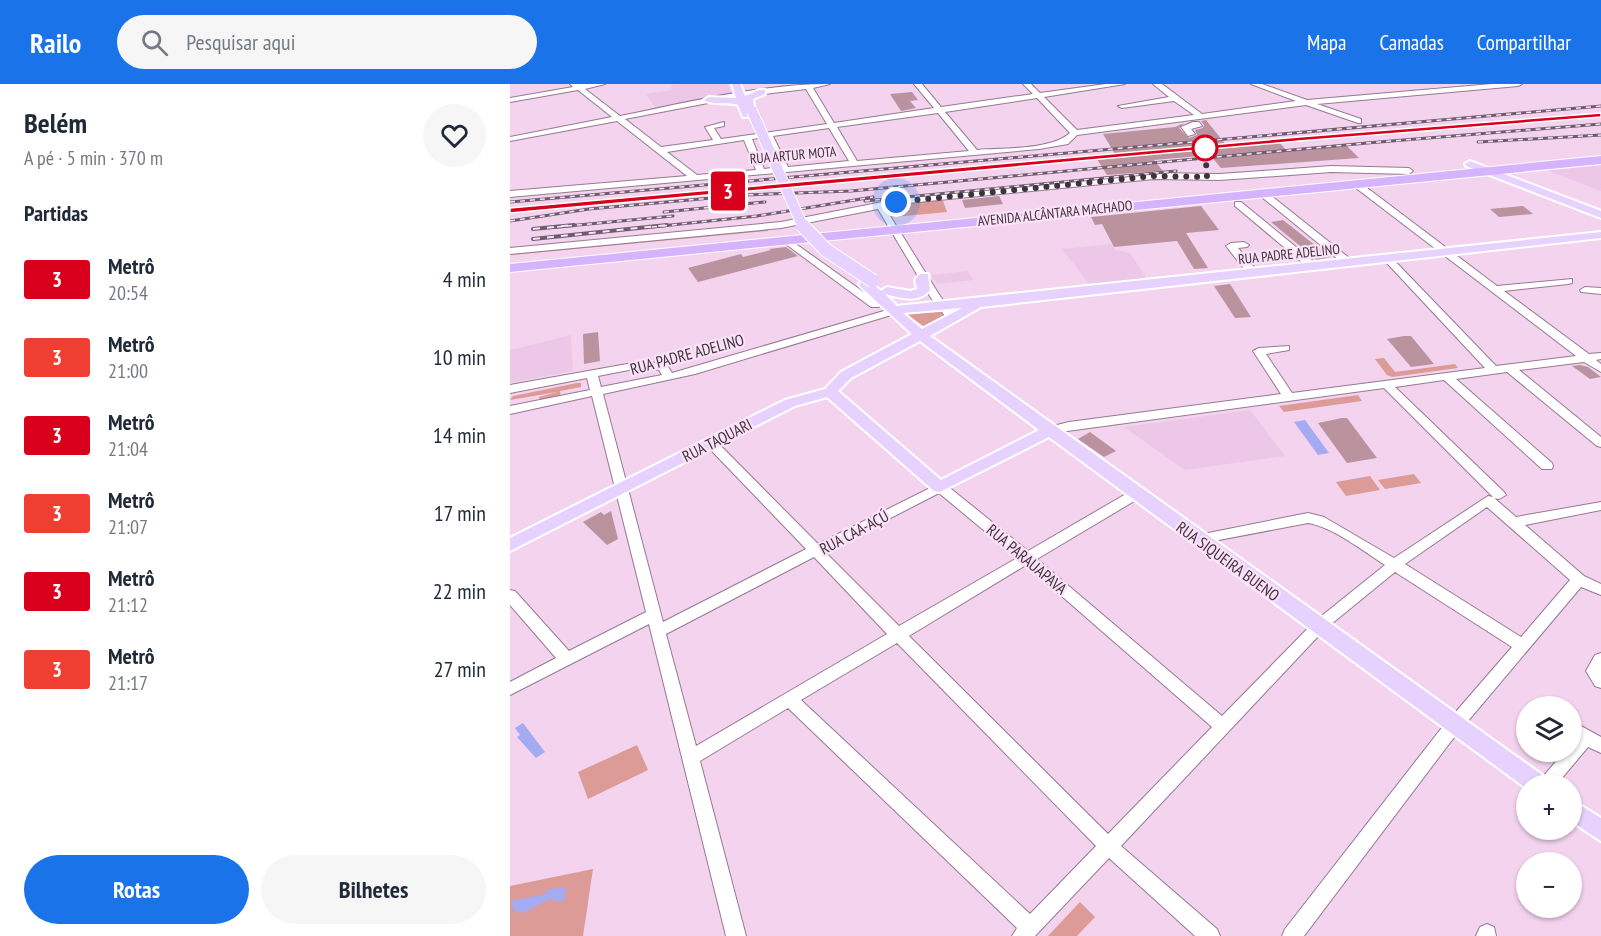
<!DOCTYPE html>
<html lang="pt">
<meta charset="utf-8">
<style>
body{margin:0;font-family:"PT Sans Narrow",sans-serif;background:#f6f6f7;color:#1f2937;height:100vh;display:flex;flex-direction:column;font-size:22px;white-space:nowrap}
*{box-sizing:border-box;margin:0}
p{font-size:20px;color:#747a83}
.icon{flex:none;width:33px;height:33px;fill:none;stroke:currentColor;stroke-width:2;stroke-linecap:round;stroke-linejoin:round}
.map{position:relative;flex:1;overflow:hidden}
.sheet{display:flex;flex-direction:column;background:#fff;width:510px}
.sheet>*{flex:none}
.badge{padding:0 12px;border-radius:4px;font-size:21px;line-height:39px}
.controls{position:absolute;left:1006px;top:612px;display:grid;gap:12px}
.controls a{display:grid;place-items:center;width:66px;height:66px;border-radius:50%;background:#fff;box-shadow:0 2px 4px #0004;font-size:30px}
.you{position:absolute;width:30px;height:30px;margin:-15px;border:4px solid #fff;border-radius:50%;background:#1a73e8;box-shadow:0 0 0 9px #1a73e833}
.map>.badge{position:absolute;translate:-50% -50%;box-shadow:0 0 0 3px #fff}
h2{padding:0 24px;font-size:22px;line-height:54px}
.round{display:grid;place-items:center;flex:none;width:63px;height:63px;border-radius:32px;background:#f6f6f7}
.head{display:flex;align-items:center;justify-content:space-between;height:102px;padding:0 24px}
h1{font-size:28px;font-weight:600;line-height:45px}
.cta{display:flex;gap:12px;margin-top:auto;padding:12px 24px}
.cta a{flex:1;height:69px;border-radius:36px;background:#1a73e8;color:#fff;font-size:24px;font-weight:600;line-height:69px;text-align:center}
.cta a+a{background:#f6f6f7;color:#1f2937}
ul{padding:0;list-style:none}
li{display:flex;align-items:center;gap:18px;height:78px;padding:0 24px}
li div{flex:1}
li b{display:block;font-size:22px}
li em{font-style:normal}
li .badge{min-width:66px;font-weight:700;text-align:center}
header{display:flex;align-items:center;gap:36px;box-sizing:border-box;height:84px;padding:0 30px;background:#1a73e8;color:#fff}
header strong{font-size:28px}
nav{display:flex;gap:33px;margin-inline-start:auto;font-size:21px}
.search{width:420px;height:54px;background:#f6f6f7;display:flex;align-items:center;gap:15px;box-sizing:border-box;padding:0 21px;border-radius:33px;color:#747a83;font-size:22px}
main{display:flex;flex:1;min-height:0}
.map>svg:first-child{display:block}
</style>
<header>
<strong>Railo</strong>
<div class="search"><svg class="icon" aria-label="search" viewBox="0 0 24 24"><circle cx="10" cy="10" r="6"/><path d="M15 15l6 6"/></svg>Pesquisar aqui</div>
<nav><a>Mapa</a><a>Camadas</a><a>Compartilhar</a></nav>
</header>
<main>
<section class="sheet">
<div class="head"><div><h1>Belém</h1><p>A pé · 5 min · 370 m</p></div><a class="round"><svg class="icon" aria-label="heart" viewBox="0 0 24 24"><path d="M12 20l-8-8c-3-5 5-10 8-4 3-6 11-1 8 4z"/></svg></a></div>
<h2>Partidas</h2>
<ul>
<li><span class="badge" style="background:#d9001c;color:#fff">3</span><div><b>Metrô</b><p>20:54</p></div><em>4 min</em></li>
<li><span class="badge" style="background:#ef3f32;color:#fff">3</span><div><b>Metrô</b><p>21:00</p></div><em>10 min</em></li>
<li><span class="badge" style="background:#d9001c;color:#fff">3</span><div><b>Metrô</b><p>21:04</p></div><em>14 min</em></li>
<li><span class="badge" style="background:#ef3f32;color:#fff">3</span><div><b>Metrô</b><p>21:07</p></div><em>17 min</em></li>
<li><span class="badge" style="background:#d9001c;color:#fff">3</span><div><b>Metrô</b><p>21:12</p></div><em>22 min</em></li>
<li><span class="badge" style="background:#ef3f32;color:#fff">3</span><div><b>Metrô</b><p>21:17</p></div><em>27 min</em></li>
</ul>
<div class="cta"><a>Rotas</a><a>Bilhetes</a></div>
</section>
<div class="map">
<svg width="1091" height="852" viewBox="0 0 1091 852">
<rect width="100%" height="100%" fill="#f3d3ee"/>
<path fill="#edc7e7" d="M175,0H217L223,9L145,24L136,10L162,6L161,1Z
M1091,80V107L1034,85Z
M602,160L605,166L620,169L637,195L581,202L552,165Z
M458,187L463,196L427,200L421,191Z
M61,251L63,287L0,299V266Z
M740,326L775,372L675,386L614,343Z"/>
<path fill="#dc9b96" d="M432,114L437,128L383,133L378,127L379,124L389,119Z
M258,144V147L1,171L2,169Z
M404,226L431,227L436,234L415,243L396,230Z
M874,274L885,288L945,280L948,284L882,293L877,291L865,275Z
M67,299H71V303L50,307L51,314L29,319V313L47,308L0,316L3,312Z
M848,311L852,317L774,328L769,322Z
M904,390L911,399L875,405L868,396Z
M860,392L870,406L836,412L826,398Z
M127,661L138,686L78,715L68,688Z
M83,785L73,852H0V802Z
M570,818L585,833L567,852H538Z"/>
<path fill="#a4abf2" d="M795,336L819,369L808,371L784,338Z
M13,639L35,668L26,674L7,653L10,651L5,644Z
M56,803L55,816L48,818L40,815L13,829L4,827L1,817L36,810V806Z"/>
<path fill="#ba939f" d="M402,8L408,16L400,17L406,24L391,27L380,10Z
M696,36L716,61L767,56L777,67L837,62L849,74L711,84L700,71L644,76L653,87L597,91L585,72L605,70L593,50L665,43L674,39L669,44L679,54L687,51L685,46L693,44L694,41L691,37Z
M489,112L493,120L455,124L452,116Z
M691,122L709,146L676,149L698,184L684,185L667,157L604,163L592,140L585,141L581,133Z
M1013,122L1023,130L989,133L980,125Z
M773,136L820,173L807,176L761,138Z
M276,163L288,172L188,198L178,184L231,170L233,173L261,166L259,165Z
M720,200L741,233L725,234L704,202Z
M88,248L90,277L74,280L73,250Z
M894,252H901L924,280L901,283L877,255Z
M1070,281L1078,283L1091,293L1080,295L1062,282Z
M832,334H837L867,374L837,379L808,339Z
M580,348L606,367L594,373L568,355Z
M101,427L108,455L97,461L73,438L91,428L94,431Z"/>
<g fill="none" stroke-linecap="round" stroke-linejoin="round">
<g stroke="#967991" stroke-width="2">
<path id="minor" d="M60,0H95L75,5L110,32C179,18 251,0 320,0L303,4L324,39L424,24L404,0H412L431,23L523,10L513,0H521L530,9L596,0H615L534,13L567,46L684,31L664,17L612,24L608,22L659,13L643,0H652L692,30L786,17L741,0H752L797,16L982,0H1012L1008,2L807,20L851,35V39H848L796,21L567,51L558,60L529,65L0,113V107L177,92L107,37L0,57V53L102,33L68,6L0,18V14L63,3ZM296,5L317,40L211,55L204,44L214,42V38L195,43L203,56L151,63L115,35L229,13ZM527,14L560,49C541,66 493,64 467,66L435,28ZM428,29L459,67L347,77L327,43ZM319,44L339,77L278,83L263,52ZM256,53L270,83L254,85L242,55ZM234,56L246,86L187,91L157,68Z
M683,38H689L692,42L681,45L685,50L678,52L671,43Z
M821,82L899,84L903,87L899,90L821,88L710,96L644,95L398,119L377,123V127L430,212L448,235L443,238L439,237L421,214L368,125L271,144L0,170V164L271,138L398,113L644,89L710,90Z
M842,97H848L987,202L1062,195V199L1058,200L994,207L1079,270L1091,269V275L1086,276L1091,280V288L1074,278L1009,286L1091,353V363L1087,362L997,288L946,295L1042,379L1043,382L1042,385H1032L934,296L885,303L994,408L996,411L989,415L984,414L874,304L535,350L533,347L535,344L559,338L771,310L743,267L749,264L779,262V266L756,270L782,309L975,284L874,176V172H880L986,282L1066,272L842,101Z
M748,106H754L843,177V181H835L748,110Z
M725,118H731L808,181V185H800L725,122Z
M276,153L369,219V223H361L273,158L271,156Z
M734,158L739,161L737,163L728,164L747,187V191H739L716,162L721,159Z
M1075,203L1091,204V210L1071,208L1070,206Z
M384,224L388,225V229L185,290L93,310L153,538L296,465L197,362L195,359L197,356H205L308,460L430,399L435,400L518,467L621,407H631L633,410L631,413L527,475L712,632L804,538L875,481C853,467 823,443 798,439L688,460L681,455L683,452L798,429L814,433L884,474L978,412L983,413L1006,433L1091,418V426L1015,441L1074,492L1091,500V511L1071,503L942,656L794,852H772L775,845L930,646L1002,563L885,488L814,546L611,762L707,845L710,852H685L599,774L525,852H502L507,844L278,624L190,677L236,852H216L139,540L0,611V598L46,574L0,521V506L5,507L59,567L136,528L82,312L0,330V322L80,306L77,294L0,309V301L134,277L157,281L162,289ZM134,283L149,286L152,291L91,303L88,292ZM429,409L507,474L389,542L315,468ZM977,423L1060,496L1011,553L895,480ZM304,473L377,550L186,662L156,550ZM516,481L702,643L598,750L399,552ZM387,559L586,762L520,830L291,616Z
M1091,569V604L1085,602L1076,587L1085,571Z
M1062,637L1091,653V669L1078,663L1047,700H1029L1031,695L1054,668H1062V658L1065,654L1062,653Z
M977,840L984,843L986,852H966L970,843Z"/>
</g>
<g stroke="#fff" stroke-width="4">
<path id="major" d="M222,0H230L235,12L249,6H255V10L243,15L245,29H240L239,33H233L228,21C217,17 203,22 194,16L199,13L226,14Z
M960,77L1091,127V134L956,82L955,80Z
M1091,148V154L471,223L420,252L1035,693L1037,700H1017V705L539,353L430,408L424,407L317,313L285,322L0,467V454L275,316L315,305L331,288L402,250L351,203L349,200L351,197H359L371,207L377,203L400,207L407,205L405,196L410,190H418L420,206C408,220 391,214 375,210L387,222ZM452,224L412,245L393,229ZM410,257L529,346L431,396L328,307L341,294Z
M1062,716L1091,734V757L1062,738Z"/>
</g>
<g stroke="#fff" stroke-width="2">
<path id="highway" d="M1091,72V80L0,188V180Z"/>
</g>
<use href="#minor" fill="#fff" fill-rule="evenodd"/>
<use href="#major" fill="#e6d1ff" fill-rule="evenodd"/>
<use href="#highway" fill="#d6b3ff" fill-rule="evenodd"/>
<g stroke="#6e5d6c" stroke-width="3">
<path id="rail-far1" d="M1064,34L1091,31
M968,58L1091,51
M355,117L666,87
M0,118L1091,22
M154,128L255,118
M0,137L79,125L235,111L341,107L857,59L1091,40
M47,143L163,132
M142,143L247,132L363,113"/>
</g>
<g stroke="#6e5d6c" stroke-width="4">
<path id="rail" d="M23,145L64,141
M23,155L157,141"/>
</g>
<use href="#rail-far1" stroke="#fce2f8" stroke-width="1.5" stroke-dasharray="5" stroke-linecap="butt"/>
<use href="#rail" stroke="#fce2f8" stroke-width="2" stroke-dasharray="7" stroke-linecap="butt"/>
<g stroke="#fff" stroke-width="12" stroke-linecap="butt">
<path id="major-bridge-far1" d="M242,27L293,143"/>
</g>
<g stroke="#fff" stroke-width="15" stroke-linecap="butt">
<path id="major-bridge" d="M292,141L316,166L363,197"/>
</g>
<use href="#major-bridge-far1" stroke="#e6d1ff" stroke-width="10"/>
<use href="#major-bridge" stroke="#e6d1ff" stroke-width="13"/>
</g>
<path fill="#d9001c" stroke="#fff" stroke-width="1.5" d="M1091,29V33L789,57L0,129V124L789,53Z"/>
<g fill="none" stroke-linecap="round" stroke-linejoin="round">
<path stroke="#3e323c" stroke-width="6" stroke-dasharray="0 10.8" d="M386,118L644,92L697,93L695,64"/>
</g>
<circle fill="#fff" stroke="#d9001c" stroke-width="3" cx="695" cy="64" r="12"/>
<g text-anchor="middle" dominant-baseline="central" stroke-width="4.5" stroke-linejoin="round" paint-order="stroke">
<g font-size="14" fill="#3e323c" stroke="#fce2f8">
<text transform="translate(283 71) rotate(-5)">RUA ARTUR MOTA</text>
<text transform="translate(545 129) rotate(-6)">AVENIDA ALCÂNTARA MACHADO</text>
<text transform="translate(779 170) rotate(-6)">RUA PADRE ADELINO</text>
</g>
<g font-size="16" fill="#3e323c" stroke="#fce2f8">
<text transform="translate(177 270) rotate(-15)">RUA PADRE ADELINO</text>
<text transform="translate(207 356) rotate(-27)">RUA TAQUARI</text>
<text transform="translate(344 448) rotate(-28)">RUA CAA-AÇÚ</text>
<text transform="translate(517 475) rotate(40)">RUA PARAUAPAVA</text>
<text transform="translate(718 477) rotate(36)">RUA SIQUEIRA BUENO</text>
</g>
</g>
</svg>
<div class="controls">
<a><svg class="icon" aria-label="layers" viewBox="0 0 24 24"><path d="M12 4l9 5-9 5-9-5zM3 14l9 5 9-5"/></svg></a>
<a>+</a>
<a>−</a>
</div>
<div class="you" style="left:386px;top:118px"></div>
<b class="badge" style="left:218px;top:107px;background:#d9001c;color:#fff">3</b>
</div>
</main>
